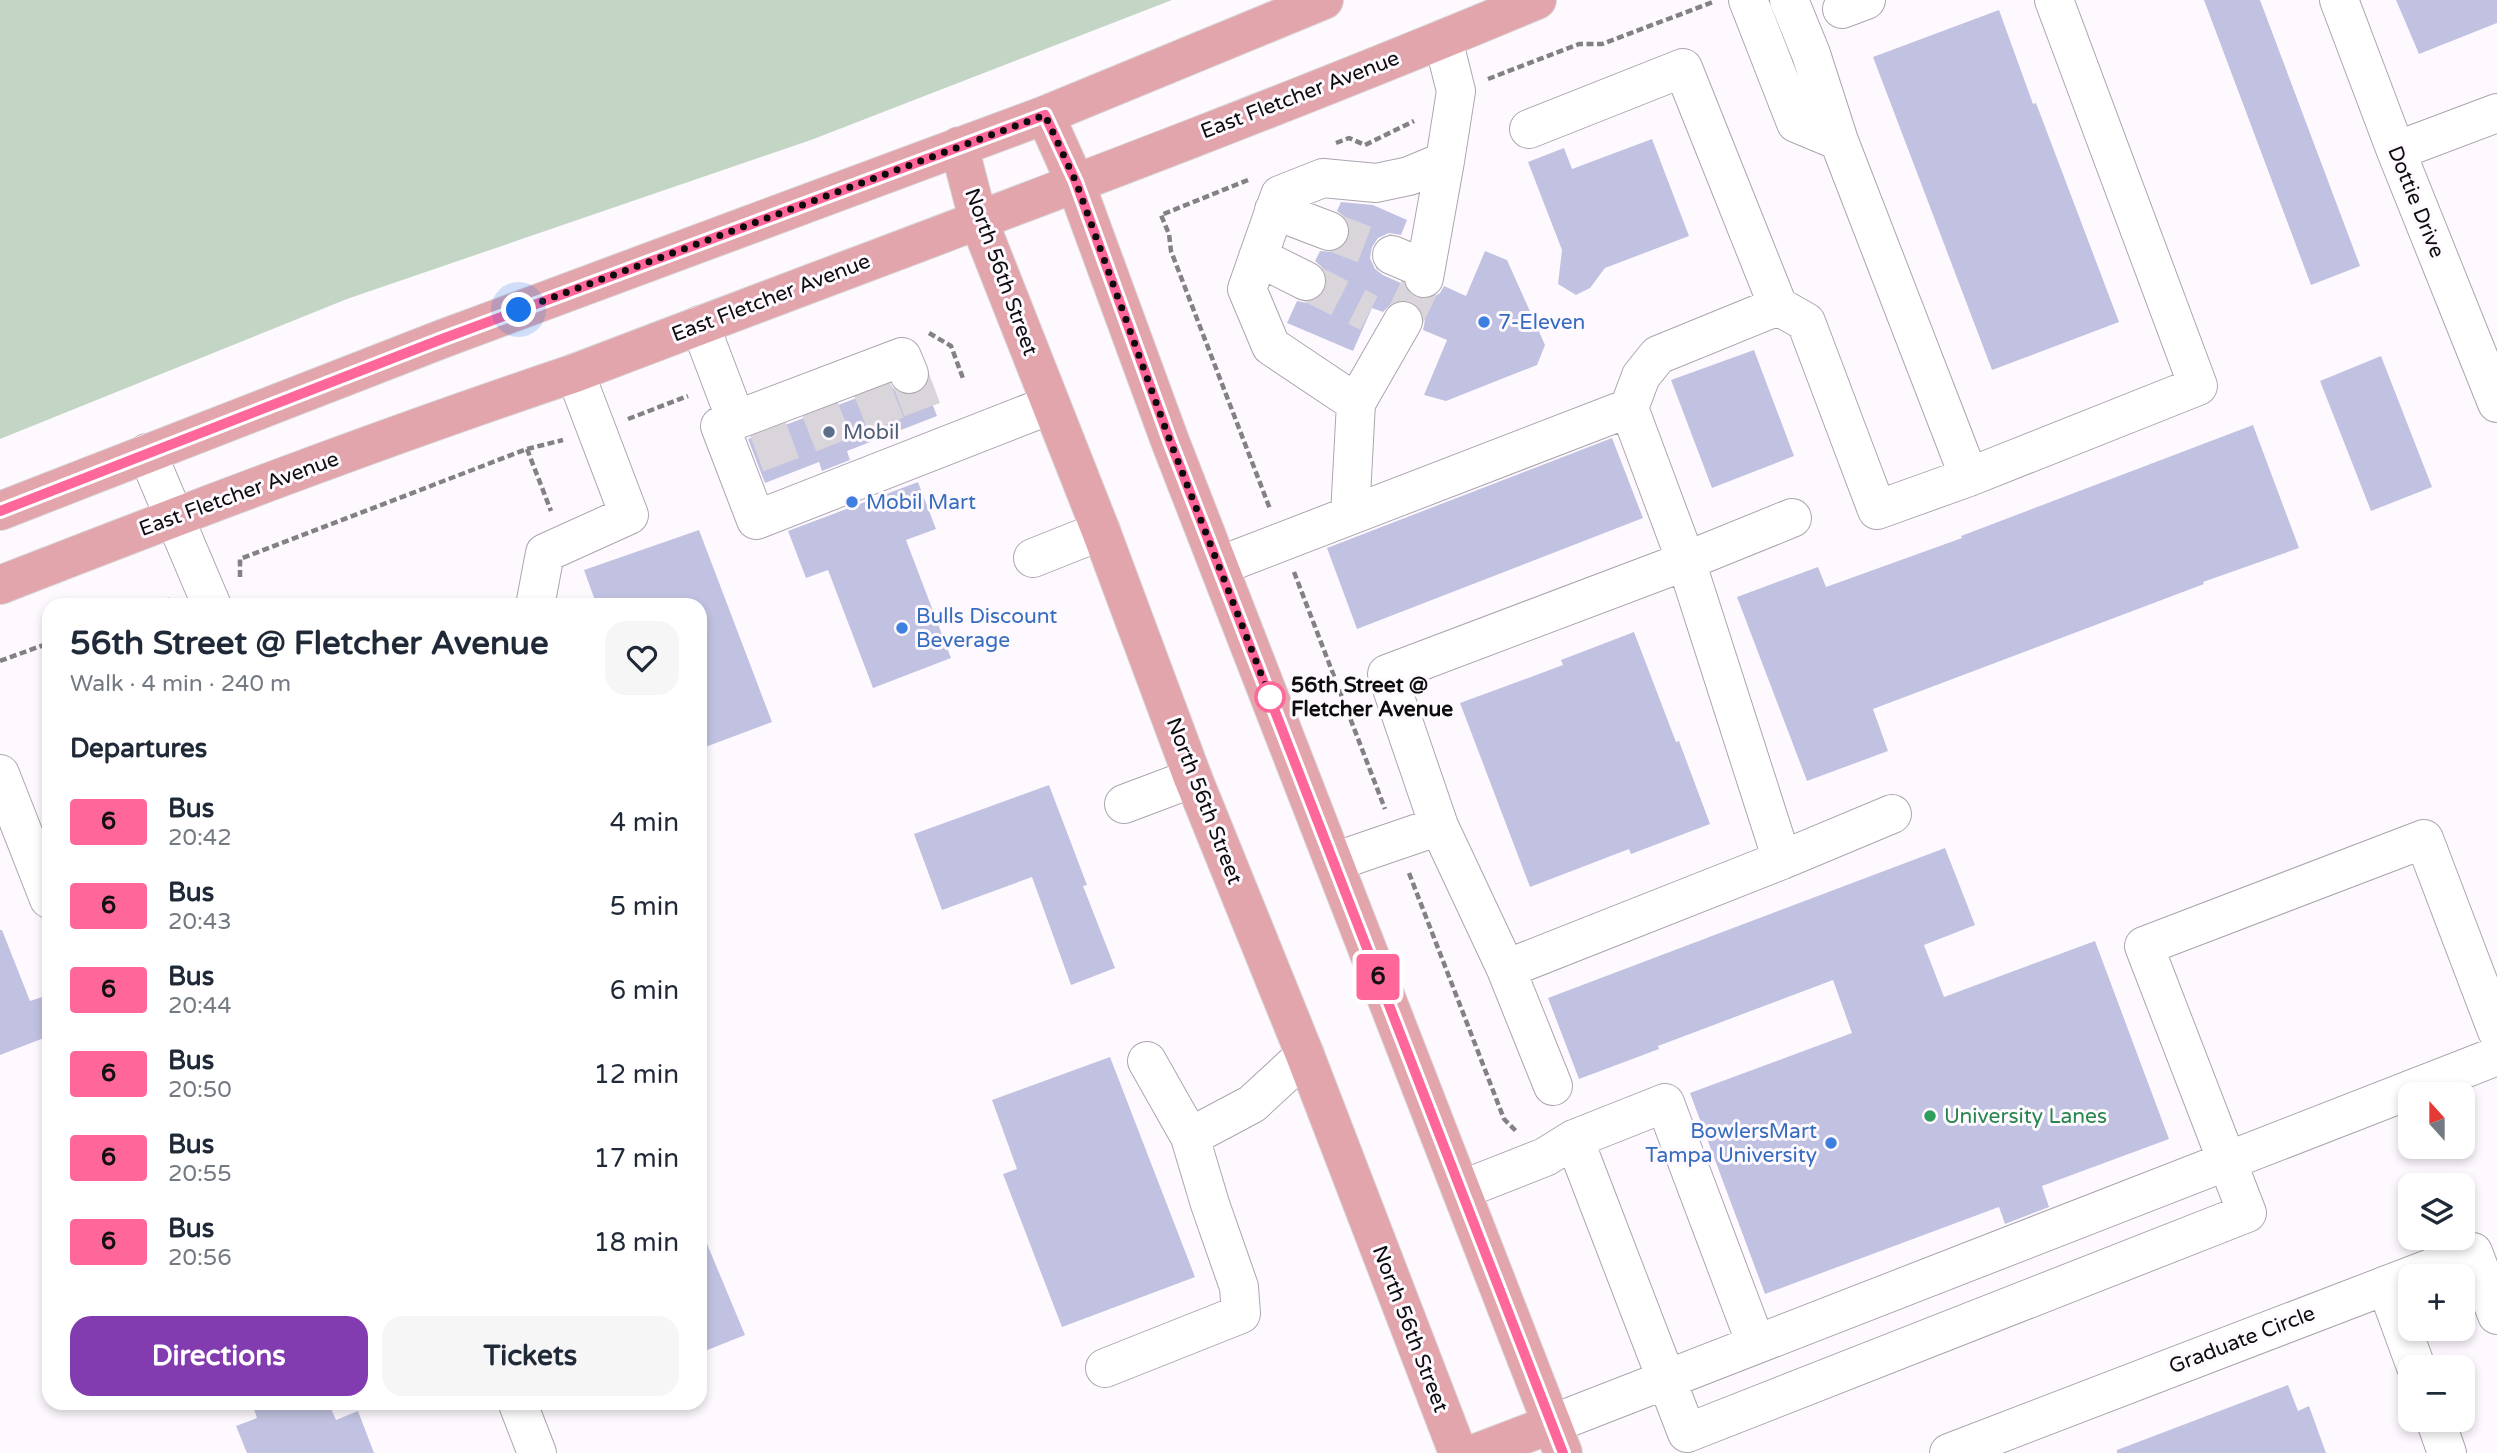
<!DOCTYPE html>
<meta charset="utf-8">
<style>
body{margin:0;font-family:"Varela Round",sans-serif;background:#f6f6f7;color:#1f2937;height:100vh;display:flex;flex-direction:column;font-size:26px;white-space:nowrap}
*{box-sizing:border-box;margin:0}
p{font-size:23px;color:#747a83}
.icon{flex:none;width:38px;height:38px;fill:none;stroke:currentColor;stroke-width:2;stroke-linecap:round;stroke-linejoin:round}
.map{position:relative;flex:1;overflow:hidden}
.drawer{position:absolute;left:42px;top:598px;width:665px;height:812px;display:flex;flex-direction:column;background:#fff;border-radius:21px;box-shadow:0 4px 10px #0003}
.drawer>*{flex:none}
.badge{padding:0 14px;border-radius:5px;font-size:24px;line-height:46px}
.needle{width:46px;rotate:339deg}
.buttons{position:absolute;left:2398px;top:1082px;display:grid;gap:14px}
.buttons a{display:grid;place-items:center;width:77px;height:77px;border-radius:14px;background:#fff;box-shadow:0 4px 10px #0003;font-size:35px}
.you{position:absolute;width:35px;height:35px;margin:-18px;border:5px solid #fff;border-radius:50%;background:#1a73e8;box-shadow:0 0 0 10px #1a73e833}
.map>.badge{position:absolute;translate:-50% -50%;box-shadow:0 0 0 4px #fff}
h2{padding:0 28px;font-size:26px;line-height:63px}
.round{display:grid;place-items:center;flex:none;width:74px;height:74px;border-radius:21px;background:#f6f6f7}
.summary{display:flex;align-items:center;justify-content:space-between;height:119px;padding:0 28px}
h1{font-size:33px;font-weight:700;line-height:52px}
.primary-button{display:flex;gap:14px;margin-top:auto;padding:14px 28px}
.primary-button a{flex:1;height:80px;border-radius:21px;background:#823caf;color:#fff;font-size:28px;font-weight:700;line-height:80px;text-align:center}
.primary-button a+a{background:#f6f6f7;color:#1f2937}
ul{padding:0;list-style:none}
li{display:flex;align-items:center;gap:21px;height:84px;padding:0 28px}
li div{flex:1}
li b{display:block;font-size:26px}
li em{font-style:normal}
li .badge{min-width:77px;font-weight:700;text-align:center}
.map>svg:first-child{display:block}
</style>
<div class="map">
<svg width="2497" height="1453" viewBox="0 0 2497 1453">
<rect width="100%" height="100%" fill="#fef9ff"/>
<path fill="#c3d6c6" d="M0,0H1172L811,140L347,299L0,439Z"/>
<path fill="#c1c2e1" d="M2204,0H2260L2360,266L2311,285Z
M2396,0H2497V23L2419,54Z
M1999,10L2033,104L2036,103L2119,322L1992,370L1873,57Z
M1652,139L1689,236L1605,268L1590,288L1576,295L1558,284L1562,250L1528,162L1564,148L1572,169Z
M1341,202L1373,205L1407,220L1401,235L1389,233L1378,238L1372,247L1370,258L1375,269L1383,275L1403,284L1409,294L1419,299L1432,298L1440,293L1444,286L1466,296L1485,251L1507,260L1545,345L1537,365L1446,401L1424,395L1447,340L1423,330L1425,320L1422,311L1413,302L1402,299L1393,302L1383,312L1372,308L1353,351L1287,323L1297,301L1307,303L1317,300L1326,290L1328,280L1325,270L1315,261L1320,251L1333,252L1342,248L1349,239L1350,227L1346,218L1337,211Z
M1754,350L1794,456L1712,488L1671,380Z
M2381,356L2432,487L2371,511L2320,381Z
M891,385L896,392L907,396L918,394L926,388L937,416L847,451L850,460L822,471L819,462L765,483L748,439Z
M2253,425L2299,548L2203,582L2204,584L1873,709L1888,751L1807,781L1737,597L1818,567L1826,587L1962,538L1961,536Z
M1612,438L1643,518L1357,629L1327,548Z
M918,482L936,529L906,540L951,658L873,688L828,570L806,578L788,531Z
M699,530L772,722L700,749V606H597L584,570Z
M1634,632L1676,742L1679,741L1710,824L1631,854L1629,849L1530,887L1460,703L1563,665L1561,660Z
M1049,785L1087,885L1083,886L1115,968L1071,985L1032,877L942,910L914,834Z
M1945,848L1975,925L1924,945L1944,997L2095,941L2169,1139L2042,1186L2049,1207L2005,1224L1999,1207L1765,1294L1690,1093L1852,1033L1833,980L1658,1046L1659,1049L1579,1079L1548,998Z
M0,930H2L30,1001L42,997L49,1018V1036L0,1055Z
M1110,1057L1195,1277L1062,1327L1003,1174L1017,1169L992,1100Z
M700,1227L745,1335L700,1353Z
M2288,1385L2298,1411L2309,1406L2326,1453H2117V1450Z
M252,1404H329L336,1420L358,1411L374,1453H247L236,1426L257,1418Z"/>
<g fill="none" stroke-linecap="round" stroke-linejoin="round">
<path stroke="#dad5db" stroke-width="38" stroke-dasharray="38 19" stroke-linecap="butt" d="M1329,231L1392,255
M1306,281L1369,313
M1403,321L1424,278
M909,374L926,420
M872,389L890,435
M820,409L838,455
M768,429L785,475"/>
<g stroke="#aca5ae" stroke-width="40">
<path id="minor" d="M1748,0L1796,123L1839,141
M1789,0L1811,54L1839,141L1969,477L2198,386L2054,0
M2339,0L2396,151L2497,403
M1842,9L1866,0
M1529,129L1683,68L1778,306L1806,322L1877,510L1969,477
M2396,151L2497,113
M1274,210L1329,231
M1392,255L1425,269
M1258,257L1306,281
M1424,278L1445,161
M700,325L736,420
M909,374L902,357L720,426L756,520L1050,405
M1356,403L1271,346L1247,289L1280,195L1323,178L1376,183L1409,176L1445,161L1456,91L1443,39
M1629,408L1641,376L1658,355L1778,306
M147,453L212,606
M1350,515L1356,403L1403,321
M1033,558L1101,531
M1219,566L1629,408L1686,561L1792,518
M535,606L545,553L629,515L575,373
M0,774L49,899
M1124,804L1193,778
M1782,860L1892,814
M1334,862L1439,826L1387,674L1686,561L1782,860L1506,969L1439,826
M1506,969L1553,1086
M1147,1061L1190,1137L1252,1104L1305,1055
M1574,1139L1687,1433L2247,1213L2144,946L2424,839L2497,1031
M1461,1190L1545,1157L1574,1139L1665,1103L1756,1344
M2386,1285L2416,1367
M1105,1368L1241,1314L1239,1287L1210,1204L1190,1137
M518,1404L537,1453
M2435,1419L2447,1453
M1552,1424L2497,1056
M1949,1453L2473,1252L2497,1315"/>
</g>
<g stroke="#d8d8d9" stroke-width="40">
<path id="major" d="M1045,115L1075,182L1170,441L1563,1453
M959,146L978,219L1101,531L1193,778L1305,1055L1458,1453
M0,511L442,339L1045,115L1324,0
M0,585C190,511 381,438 575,373C896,250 1220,133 1537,0
M1476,1453L1552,1424"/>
</g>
<path stroke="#848185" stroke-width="4.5" stroke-dasharray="7 3.5" stroke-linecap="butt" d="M1488,79L1579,44H1602L1713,2
M1336,143L1349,138L1365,145L1414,121
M1248,180L1161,215L1169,234L1171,251L1270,509
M929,333L951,346L964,381
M628,419L688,396
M527,449L551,511
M1294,572L1385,809
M240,577V559L527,449L563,440
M153,606L171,599
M0,661L49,643
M1409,873L1504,1119L1517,1132"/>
<use href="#minor" stroke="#fff" stroke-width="38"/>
<use href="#major" stroke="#e3a5ac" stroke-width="38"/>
</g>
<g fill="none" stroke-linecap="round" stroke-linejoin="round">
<g stroke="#fff" stroke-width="16">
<path id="line" d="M0,511L442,339L1045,115L1076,182L1170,441L1563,1453"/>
</g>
<use href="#line" stroke="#f69" stroke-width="10"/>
<path stroke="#0e0c0f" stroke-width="7" stroke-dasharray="0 12.6" d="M519,310L1045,115L1076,182L1170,441L1270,697"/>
</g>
<g fill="#3f7fe0" stroke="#fef9ff" stroke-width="2.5">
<circle cx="1484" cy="322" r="7"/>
<circle cx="852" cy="502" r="7"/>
<circle cx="902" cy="628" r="7"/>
<circle cx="1831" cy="1143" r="7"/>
</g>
<circle fill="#5c6f8a" stroke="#fef9ff" stroke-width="2.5" cx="829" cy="432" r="7"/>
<circle fill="#fff" stroke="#f69" stroke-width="3.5" cx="1270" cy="697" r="14"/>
<circle fill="#2e9e5b" stroke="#fef9ff" stroke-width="2.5" cx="1930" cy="1116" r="7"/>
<g text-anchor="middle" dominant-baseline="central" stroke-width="6" stroke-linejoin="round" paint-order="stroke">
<g font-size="21" fill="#0e0c0f" stroke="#fef9ff">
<text transform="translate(1300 95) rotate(-21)">East Fletcher Avenue</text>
<text transform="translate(2416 202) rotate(68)">Dottie Drive</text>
<text transform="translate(1001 272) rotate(70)">North 56th Street</text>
<text transform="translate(771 298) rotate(-21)">East Fletcher Avenue</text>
<text transform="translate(239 494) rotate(-20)">East Fletcher Avenue</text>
<text transform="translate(1204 801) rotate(69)">North 56th Street</text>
<text transform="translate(1410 1329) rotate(69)">North 56th Street</text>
<text transform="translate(2242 1340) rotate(-21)">Graduate Circle</text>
</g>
<g font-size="21" fill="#366cbe" stroke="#fef9ff" text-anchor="start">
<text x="1498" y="322">7-Eleven</text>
<text x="866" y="502">Mobil Mart</text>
<text x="916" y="616">Bulls Discount<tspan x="916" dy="24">Beverage</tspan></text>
<text x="1817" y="1131" text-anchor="end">BowlersMart<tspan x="1817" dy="24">Tampa University</tspan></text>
</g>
<g font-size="21" fill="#4e5e75" stroke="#fef9ff" text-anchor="start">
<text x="843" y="432">Mobil</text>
</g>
<g font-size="21" font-weight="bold" fill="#0e0c0f" stroke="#fef9ff" text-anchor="start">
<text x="1291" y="685">56th Street @<tspan x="1291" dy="24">Fletcher Avenue</tspan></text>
</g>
<g font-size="21" fill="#27864d" stroke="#fef9ff" text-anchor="start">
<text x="1944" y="1116">University Lanes</text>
</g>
</g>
</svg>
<div class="buttons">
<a><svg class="needle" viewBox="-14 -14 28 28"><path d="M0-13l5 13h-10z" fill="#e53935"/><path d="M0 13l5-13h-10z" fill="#747a83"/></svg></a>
<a><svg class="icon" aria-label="layers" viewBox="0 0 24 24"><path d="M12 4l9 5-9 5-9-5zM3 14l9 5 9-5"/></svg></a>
<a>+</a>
<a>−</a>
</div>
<div class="you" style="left:519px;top:310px"></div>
<b class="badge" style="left:1378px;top:977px;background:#f69;color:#111">6</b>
<section class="drawer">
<div class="summary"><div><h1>56th Street @ Fletcher Avenue</h1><p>Walk · 4 min · 240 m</p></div><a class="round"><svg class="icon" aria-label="heart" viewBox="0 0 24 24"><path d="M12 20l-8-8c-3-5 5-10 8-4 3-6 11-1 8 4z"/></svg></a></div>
<h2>Departures</h2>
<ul>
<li><span class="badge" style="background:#f69;color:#111">6</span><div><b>Bus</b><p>20:42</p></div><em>4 min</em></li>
<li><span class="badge" style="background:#f69;color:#111">6</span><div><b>Bus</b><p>20:43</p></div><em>5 min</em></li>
<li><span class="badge" style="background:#f69;color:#111">6</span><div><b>Bus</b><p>20:44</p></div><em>6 min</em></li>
<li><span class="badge" style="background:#f69;color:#111">6</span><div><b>Bus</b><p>20:50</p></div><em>12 min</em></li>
<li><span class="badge" style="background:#f69;color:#111">6</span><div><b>Bus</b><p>20:55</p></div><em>17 min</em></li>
<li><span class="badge" style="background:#f69;color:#111">6</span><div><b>Bus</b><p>20:56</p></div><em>18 min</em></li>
</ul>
<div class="primary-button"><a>Directions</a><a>Tickets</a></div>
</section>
</div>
